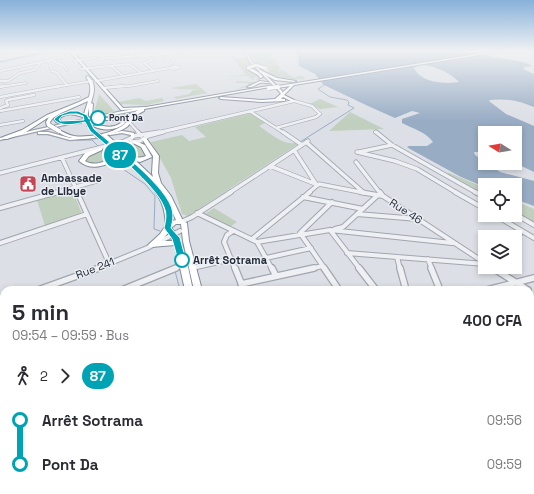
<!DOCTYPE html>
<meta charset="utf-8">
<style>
body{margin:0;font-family:"Space Grotesk",sans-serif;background:#f2f2f3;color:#2b2b33;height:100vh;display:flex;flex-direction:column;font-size:15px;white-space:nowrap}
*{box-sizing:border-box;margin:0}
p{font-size:13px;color:#7c7c81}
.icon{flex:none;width:22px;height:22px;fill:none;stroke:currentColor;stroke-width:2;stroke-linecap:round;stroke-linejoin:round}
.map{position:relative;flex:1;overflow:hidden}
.drawer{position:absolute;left:0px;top:286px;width:534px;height:208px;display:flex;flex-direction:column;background:#fff;border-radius:12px 12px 0 0;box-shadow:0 2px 6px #0003}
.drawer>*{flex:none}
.badge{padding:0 8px;border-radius:13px;font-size:14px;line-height:26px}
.needle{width:26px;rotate:281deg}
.fabs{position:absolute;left:478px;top:126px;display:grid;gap:8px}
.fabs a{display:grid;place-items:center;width:44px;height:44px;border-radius:0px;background:#fff;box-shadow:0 2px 6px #0003;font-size:20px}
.map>.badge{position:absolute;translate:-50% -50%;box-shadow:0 0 0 2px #fff}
.legs{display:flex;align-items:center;gap:6px;height:44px;padding:0 12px;font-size:13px}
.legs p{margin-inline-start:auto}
.overview{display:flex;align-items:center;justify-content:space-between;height:68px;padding:0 12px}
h1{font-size:22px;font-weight:700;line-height:30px}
ul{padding:0 12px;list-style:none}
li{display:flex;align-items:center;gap:14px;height:44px;font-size:15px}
li i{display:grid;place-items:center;width:6px;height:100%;margin:0 5px;background:currentColor}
li i::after{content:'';width:10px;height:10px;margin:-5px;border:3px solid;border-radius:50%;background:#fff}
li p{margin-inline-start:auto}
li:first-child i{background:linear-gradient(#0000 50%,currentColor 0)}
li:last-child i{background:linear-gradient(currentColor 50%,#0000 0)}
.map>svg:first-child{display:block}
</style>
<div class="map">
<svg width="534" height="494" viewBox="0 0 534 494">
<rect width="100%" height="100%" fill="#dcdfe5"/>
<path fill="#c1cfbe" d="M248,51H271L273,54L270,57L274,58L280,68L278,71L283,70L294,78L299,76H303L305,79L285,80L269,74L268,67L258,65Z
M229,53L235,58H245L260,76V81L253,86L236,89L248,85V83H236V81L256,82L259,80H256L258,77H254V80L248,77L250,76L226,77L246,75Z
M196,84L207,93L176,99L174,97L189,94L193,90L200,89C194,89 174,90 171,88Z
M99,94L114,111L107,114L94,117L96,115L95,109Z
M139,98L146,101L162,98L164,101L147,105L120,104L118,102Z
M320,99L338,107L320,109L309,104Z
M350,112L384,129L329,131Z
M251,113L265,123L259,126C270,133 282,145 295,143L298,144L188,216L182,214L171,178L151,142L182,135L189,141L206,137L195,127Z
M129,143L139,145L146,156L138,158L122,145Z
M107,148L112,156C106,163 92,167 85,160L89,154Z
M447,172L485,188V194L450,176Z
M72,190L82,214L45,226L37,200Z
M515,201L534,209V223L515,212Z
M214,208L237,222L230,227L203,215Z
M4,477V490H138L130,494H0V482Z"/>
<path fill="#98acc4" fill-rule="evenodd" d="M293,51H461L523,62L531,65L532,66L525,67L523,69L534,74V107C519,101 506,98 490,100L489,101L506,114L534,126V172L515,163V133H485V152H474L475,155L500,172L534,181V206L515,199V185H485V187L461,177L410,149L407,147L409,146H427L433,142C425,131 413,129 402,123V119L420,113L412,111L395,118L368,106L324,85L315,74L299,66L298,55ZM420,65C432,64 451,73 459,82C445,84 421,83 414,68Z"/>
<path fill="#dcdfe5" d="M481,54L485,55L321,81L318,79Z"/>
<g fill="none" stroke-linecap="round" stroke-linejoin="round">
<path stroke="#98acc4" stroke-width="1" d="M46,134L69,140H92L98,146
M300,142L354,108L348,105L349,102L347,100L330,97L318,89L324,85L323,83
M101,151L106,160
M111,161L145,184L155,196L154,229L160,231
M175,271L180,290"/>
<path stroke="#98acc4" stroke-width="1.5" d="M234,490L235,494"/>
<path stroke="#98acc4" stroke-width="2" d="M0,62L50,51"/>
<g stroke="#a2a6af" stroke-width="3">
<path id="minor-far5" d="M18,51L21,52
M72,54L98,51
M163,54L172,64
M146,56L153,60L144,63L154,71
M128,57L136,51
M99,59L206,51
M0,60L6,51
M49,60L69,56
M49,61L52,71L57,73L67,85
M74,61L96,58
M111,66L123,76
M175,66L179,67L174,69L170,68Z
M81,69L129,64L142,73
M0,71L42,62
M0,81H8L20,73L35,70L40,63L51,60L64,66L67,70
M96,81L170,68
M0,87L26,83
M55,87L92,81
M110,87L130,86L158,81"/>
</g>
<g stroke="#a2a6af" stroke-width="3.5">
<path id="minor-far4" d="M0,87L3,86
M103,88L123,86
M0,97L60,86
M0,108L8,105L6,101L8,100L34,95
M0,111L79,97
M251,112L284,133
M129,119L130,123L139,133
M0,125L23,121
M276,128L316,117L320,114L312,106L294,101
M375,132L377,133
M155,133L294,101
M159,133L294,101"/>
</g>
<g stroke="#a2a6af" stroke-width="5">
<path id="minor-far3" d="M138,132L141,136
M159,132L134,136L130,139L132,142L140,141L148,136L163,132
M283,132L302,145
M376,132L392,145L477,193
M306,142L363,192
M294,150L316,184
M357,152L395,161L417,169L457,193
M359,152L392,145
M62,158L78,193
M356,162L380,193
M270,166L318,185
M0,173L122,142L131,138
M55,193L100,180
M229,193L308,141
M308,193L319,184L365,193"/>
</g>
<g stroke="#a2a6af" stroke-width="6">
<path id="minor-far2" d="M77,192L109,263
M360,192L383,196L485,263
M380,192L383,196
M455,192L485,209
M475,192L485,197
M303,197L363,209
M0,208L58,192
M197,213L257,242L330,230L452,243
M357,214L418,219
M515,214L534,225
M495,215L534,238
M181,222L192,217L231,192
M335,229L343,227L378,195
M330,230L360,269
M233,231L227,235L224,242L235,269
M515,237L520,234
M252,239L310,192
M257,242L272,269
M0,243L87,214
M347,253L485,264
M397,257L400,269
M266,258L311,248
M428,259L432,269
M479,259L485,255
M491,267L494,269
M192,268L232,259
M96,269L147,248L180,231
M173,269L183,265
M309,269L323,266
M325,269L300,233L332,202"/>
</g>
<g stroke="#a2a6af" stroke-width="8">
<path id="minor-far1" d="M235,268L244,290
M272,268L276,276
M324,268L339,290
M359,268L376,290
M400,268L406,290
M431,268L440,290
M493,268L528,290
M241,284L314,268
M38,290L99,268
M122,290L176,268
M487,290L534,278
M0,301L4,308
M530,332L534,336
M0,340L4,339
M1,367L4,354"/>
</g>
<g stroke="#a2a6af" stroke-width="9">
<path id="minor" d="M0,373L1,366
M530,382L534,386
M530,430L534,435
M530,465H534
M329,490L331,494
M387,490L389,494"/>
</g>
<g stroke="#9ca4b0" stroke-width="2.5">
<path id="major" d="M244,51H246L252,62L282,91L284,97H282L280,92L250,62Z
M144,107H145V109L90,119L0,140V138C48,127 96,116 144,107Z
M139,110L142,111L130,117L106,120L104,119L106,118L128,115Z
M122,131L134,133V137L131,138V135L122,133L110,135L108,134Z
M38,132H48L70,138L95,136L97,137L95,138L70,140L48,134H38Z"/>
</g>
<g stroke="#848d9b" stroke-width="2">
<path id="highway" d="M69,51H72L123,108L146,107L268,86L270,87L144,109V111C135,115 134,119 128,126C122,131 114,133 107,135L114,141V143H110L103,136C88,139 70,142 57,131L59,130C64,132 68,135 74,136C88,138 110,134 122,126C130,120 131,113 141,109L121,110Z
M496,51H504L294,85L284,95L294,100V102H293L283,97L281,99H285V101L262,102L221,99L219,98L221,97L262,100L275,99L290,86L277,88L278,86Z
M247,67C253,68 259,72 263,77L260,78L258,75L247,69Z
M260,70L277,78L296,81L294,82L275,80L259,72Z
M88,76C97,84 94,93 91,103L93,104L92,117L89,116V108L87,118C76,116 71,110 58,119L63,122L79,121L81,122V123L63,124L56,122L54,119C62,111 73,111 84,114L88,101L61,113L53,118L50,122L51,126H47L46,122L49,117L26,132L7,139H3V137L22,130L47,115L79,102L89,97C91,89 91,84 86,77Z
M260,81L273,83C269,84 264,82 260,83C255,85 252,88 247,87Z
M106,118H121L125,123C116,131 103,131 93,126C102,123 108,131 121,123L119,120H107L105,119Z
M142,138H146L159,156L158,173L161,183L171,196L183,221L187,223L189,241L202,290H194L183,241L181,224H176L171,228C186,243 188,270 193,290H185L175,245L151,247L148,245L160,234L166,225C165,218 165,211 162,204C154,184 133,167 116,154L117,157C107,167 90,171 79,161L85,153L100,148H102V150L89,156L85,161C94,166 104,163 111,157L112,150L110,148L112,147L116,148L126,156L122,152V151H126C133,158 137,159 146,156L141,147L133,143V142L135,141L145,145L152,157L140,162L136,161L153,177L152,173L153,156L142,139ZM154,183L156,184L165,196L176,220L172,221C171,206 163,194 154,183ZM168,233L173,241H161Z
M238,490H261L262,494H239Z"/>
</g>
<use href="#minor-far5" stroke="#eef0f4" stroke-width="2"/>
<use href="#minor-far4" stroke="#eef0f4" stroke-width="2.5"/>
<use href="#minor-far3" stroke="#eef0f4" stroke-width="3.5"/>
<use href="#minor-far2" stroke="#eef0f4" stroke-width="4"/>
<use href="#minor-far1" stroke="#eef0f4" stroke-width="5.5"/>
<use href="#minor" stroke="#eef0f4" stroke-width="7"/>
<use href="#major" fill="#fff" fill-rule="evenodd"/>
<use href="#highway" fill="#fff" fill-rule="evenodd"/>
<g stroke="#848d9b" stroke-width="4" stroke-linecap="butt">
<path id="highway-bridge-far2" d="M248,68L256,65L265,68
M274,87H278"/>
</g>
<g stroke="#848d9b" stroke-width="5" stroke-linecap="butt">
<path id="highway-bridge-far1" d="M269,88L278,87
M86,117L89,126
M49,125L59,131"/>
</g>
<g stroke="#848d9b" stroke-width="6" stroke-linecap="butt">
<path id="highway-bridge" d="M96,134L100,137
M107,144L112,148"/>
</g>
<use href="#highway-bridge-far2" stroke="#fff" stroke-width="3"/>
<use href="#highway-bridge-far1" stroke="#fff" stroke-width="4"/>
<use href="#highway-bridge" stroke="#fff" stroke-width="5"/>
</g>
<linearGradient id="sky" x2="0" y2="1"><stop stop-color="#88b1da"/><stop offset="0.42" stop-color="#eff1f3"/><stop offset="1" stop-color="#eff1f3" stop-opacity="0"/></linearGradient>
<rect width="534" height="121" fill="url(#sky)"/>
<path fill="#00a3b4" stroke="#fff" fill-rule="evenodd" d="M70,111H78L87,115L89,119L100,117V119L90,121L94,129C115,147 161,182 171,206C174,214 173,220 171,228L180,238L186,260L185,262L182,263L178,260L172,239L164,228C166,220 167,214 164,207C156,185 109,148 90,131L85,122C76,124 61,128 54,119L59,115ZM70,114H77L83,116L84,120L60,121L59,119L62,116Z"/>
<defs>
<g id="civic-square" transform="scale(0.9)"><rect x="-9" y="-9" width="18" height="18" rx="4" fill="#c64655" stroke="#ebeef3"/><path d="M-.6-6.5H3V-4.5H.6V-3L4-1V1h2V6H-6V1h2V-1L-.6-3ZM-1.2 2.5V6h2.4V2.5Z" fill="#fff"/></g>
</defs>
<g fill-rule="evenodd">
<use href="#civic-square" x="28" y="184"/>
</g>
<g fill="#fff" stroke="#00a3b4" stroke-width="2">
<circle cx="98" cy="118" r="7"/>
<circle cx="182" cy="260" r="7"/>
</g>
<g text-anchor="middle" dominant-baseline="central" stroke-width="3" stroke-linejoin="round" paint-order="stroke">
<g font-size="9" font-weight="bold" fill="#272d3b" stroke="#ebeef3" text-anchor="start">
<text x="109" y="118">Pont Da</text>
</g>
<g font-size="11" font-weight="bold" fill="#272d3b" stroke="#ebeef3" text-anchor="start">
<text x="41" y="178">Ambassade<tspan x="41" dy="13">de Libye</tspan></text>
</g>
<g font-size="11" fill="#272d3b" stroke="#ebeef3">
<text transform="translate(406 211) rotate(33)">Rue 46</text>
<text transform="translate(95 268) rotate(-21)">Rue 241</text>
</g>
<g font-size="11" font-weight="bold" fill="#272d3b" stroke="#ebeef3" text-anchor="start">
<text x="193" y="260">Arrêt Sotrama</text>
</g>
</g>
</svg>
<div class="fabs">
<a><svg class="needle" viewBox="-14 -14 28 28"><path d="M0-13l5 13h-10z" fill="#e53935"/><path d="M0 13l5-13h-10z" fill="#7c7c81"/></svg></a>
<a><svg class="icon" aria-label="locate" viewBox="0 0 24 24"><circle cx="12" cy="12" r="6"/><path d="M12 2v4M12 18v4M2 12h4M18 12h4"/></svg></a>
<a><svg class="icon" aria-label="layers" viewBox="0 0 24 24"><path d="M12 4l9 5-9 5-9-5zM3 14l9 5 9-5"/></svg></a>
</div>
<b class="badge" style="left:120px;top:155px;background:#00a3b4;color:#fff">87</b>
<section class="drawer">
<div class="overview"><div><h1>5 min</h1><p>09:54 – 09:59 · Bus</p></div><b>400 CFA</b></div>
<div class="legs"><svg class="icon" aria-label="walk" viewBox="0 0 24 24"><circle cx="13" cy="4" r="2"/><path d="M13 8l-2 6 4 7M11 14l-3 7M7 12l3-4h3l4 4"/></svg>2<svg class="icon" aria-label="forward" viewBox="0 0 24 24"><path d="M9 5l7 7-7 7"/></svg><b class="badge" style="background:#00a3b4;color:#fff">87</b></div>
<ul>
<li><i style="color:#00a3b4"></i><b>Arrêt Sotrama</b><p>09:56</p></li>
<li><i style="color:#00a3b4"></i><b>Pont Da</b><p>09:59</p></li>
</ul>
</section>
</div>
